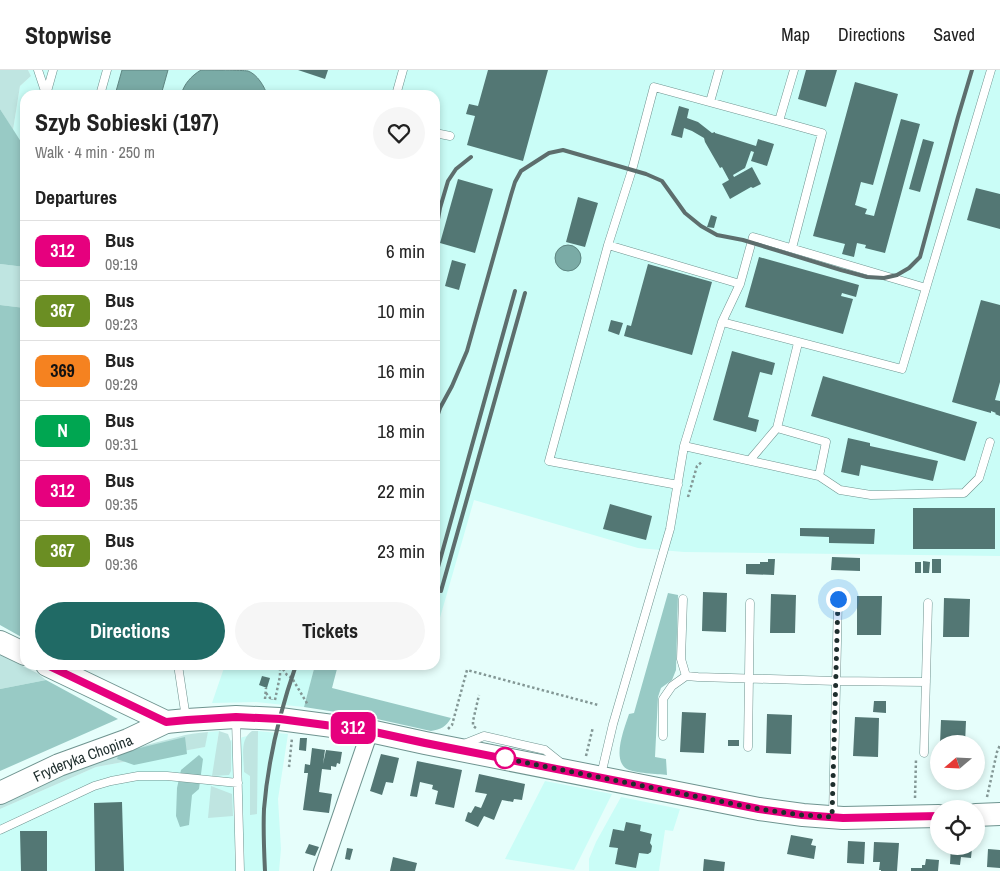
<!DOCTYPE html>
<meta charset="utf-8">
<style>
body{margin:0;font-family:"Archivo Narrow",sans-serif;background:#f6f6f6;color:#222;height:100vh;display:flex;flex-direction:column;font-size:19px;white-space:nowrap}
*{box-sizing:border-box;margin:0}
p{font-size:16px;color:#767676}
.icon{flex:none;width:28px;height:28px;fill:none;stroke:currentColor;stroke-width:2;stroke-linecap:round;stroke-linejoin:round}
.map{position:relative;flex:1;overflow:hidden}
.details{position:absolute;left:20px;top:20px;width:420px;height:580px;display:flex;flex-direction:column;background:#fff;border-radius:15px;box-shadow:0 2px 8px #0003}
.details>*{flex:none}
.badge{padding:0 10px;border-radius:8px;font-size:18px;line-height:32px}
.needle{width:32px;rotate:251deg}
.fabs{position:absolute;left:930px;top:665px;display:grid;gap:10px}
.fabs a{display:grid;place-items:center;width:55px;height:55px;border-radius:50%;background:#fff;box-shadow:0 2px 8px #0003;font-size:25px}
.you{position:absolute;width:25px;height:25px;margin:-12px;border:4px solid #fff;border-radius:50%;background:#1a73e8;box-shadow:0 0 0 8px #1a73e833}
.map>.badge{position:absolute;translate:-50% -50%;box-shadow:0 0 0 2px #fff}
h2{padding:0 15px;font-size:19px;line-height:45px}
.round{display:grid;place-items:center;flex:none;width:52px;height:52px;border-radius:26px;background:#f6f6f6}
.summary{display:flex;align-items:center;justify-content:space-between;height:85px;padding:0 15px}
h1{font-size:24px;font-weight:700;line-height:38px}
.cta{display:flex;gap:10px;margin-top:auto;padding:10px 15px}
.cta a{flex:1;height:58px;border-radius:30px;background:#206a65;color:#fff;font-size:20px;font-weight:700;line-height:58px;text-align:center}
.cta a+a{background:#f6f6f6;color:#222}
ul{padding:0;list-style:none}
li{display:flex;align-items:center;gap:15px;height:60px;padding:0 15px;border-top:1px solid #e0e0e0}
li div{flex:1}
li b{display:block;font-size:19px}
li em{font-style:normal}
li .badge{min-width:55px;font-weight:700;text-align:center}
header{display:flex;align-items:center;gap:30px;box-sizing:border-box;height:70px;padding:0 25px;background:#fff;border-bottom:1px solid #e0e0e0}
header strong{font-size:24px}
nav{display:flex;gap:28px;margin-inline-start:auto;font-size:18px}
.map>svg:first-child{display:block}
</style>
<header>
<strong>Stopwise</strong>
<nav><a>Map</a><a>Directions</a><a>Saved</a></nav>
</header>
<div class="map">
<svg width="1000" height="801" viewBox="0 0 1000 801">
<rect width="100%" height="100%" fill="#e6fefb"/>
<path fill="#cafdf7" d="M28,0H1000V486L684,482L638,478L474,430L435,565V25H25V78L13,60L20,16L31,6Z
M225,595H315L304,637L256,632L212,633Z
M219,661L217,674L247,666L257,667L258,661L288,664L278,729L281,779L279,801H0V739L96,697L204,677L208,662Z
M545,711L612,724L574,800L505,789Z
M621,727L680,739L673,761L665,760L659,801H589V789L596,772Z"/>
<path fill="#bfe5e1" d="M0,0H28L31,6L20,16L13,60L0,39Z
M0,194L25,197V238L0,235Z
M0,585L37,603L46,610L0,619Z
M219,661L228,664L231,672V701L229,705L212,706Z
M252,661H258L257,744L250,745V706L244,702C244,688 239,670 252,661Z
M208,662L205,677L96,697L0,739V733C57,707 116,681 178,667C187,664 198,663 208,662Z
M211,716L232,724L233,746L208,748Z"/>
<path fill="#98cac5" d="M0,39L25,78V197L0,194Z
M0,235L25,238V569L0,555Z
M668,523L678,525L676,600L672,610L661,618L658,627L655,687L666,689L667,705C658,704 634,703 627,699C611,690 625,657 629,644L634,643Z
M315,595H338L332,618L451,648C446,657 441,659 431,661L368,647L304,637Z
M46,610L118,649L0,701V619Z
M185,667L187,684L134,695L117,689L119,683Z
M199,685L203,689L199,719L192,725L189,755L180,757L176,746L177,718L181,700Z"/>
<path fill="#7aaba6" stroke="#5e8581" d="M122,0H168L161,25H115Z
M201,0C210,0 242,0 248,1C257,4 265,17 267,25H181C184,14 191,6 201,0Z
M555 188a13 13 0 1 1 26 0a13 13 0 1 1-26 0Z"/>
<path fill="#537774" d="M298,0H328L325,9Z
M488,0H548L523,91L467,75L475,46L466,44L469,34L478,36Z
M806,0H837L826,37L798,29Z
M855,12L898,24L873,115L861,112L855,135L867,139L865,144L874,146L901,49L920,54L885,183L865,178L866,175L857,173L854,187L842,184L845,174L813,166Z
M679,36L689,39L687,48L698,52L712,63L715,62V63L756,76L758,69L774,74L767,96L751,91L754,82L751,81L745,98L733,105L734,107L752,97L761,114L753,118L751,117L730,129L722,114L729,110L722,97L720,98L705,72L704,68L692,61L684,58L682,68L671,65Z
M923,69L934,72L920,122L909,119Z
M458,109L493,119L475,183L440,173Z
M976,118L1000,124V159L967,150Z
M578,127L598,133L585,177L566,172Z
M711,145L717,147L714,158L707,157Z
M759,187L859,215L856,227L842,223L841,226L853,229L843,264L745,237Z
M452,190L466,194L459,220L445,216Z
M648,194L712,212L692,285L624,266L627,255L631,256Z
M981,230L1000,235V312L995,330L1000,331V346L995,344L996,343L991,341V343L952,332Z
M611,250L623,253L619,265L608,261Z
M732,281L775,293L772,305L760,302L748,347L759,350L756,362L713,350Z
M823,306L977,352L965,391L811,346Z
M848,368L870,373V376L938,391L933,411L861,395L859,406L841,402Z
M610,434L652,446L646,470L603,459Z
M913,438H995V479H913Z
M800,458L875,459L874,474L829,473V467L800,466Z
M832,487L860,488V501L831,500Z
M768,489H775L774,505L746,504V494H760V492H768Z
M932,489H941V503H932Z
M923,491L930,492L929,503H923Z
M915,492H921V503H915Z
M703,522L727,523L726,562L702,561Z
M771,524L796,525L795,563H770Z
M857,526H882L881,565H857Z
M944,528L970,529L969,567H943Z
M262,606L270,608L267,618L259,615Z
M874,631H886V643L873,642Z
M682,642L706,643L704,683L680,682Z
M767,644L792,645L791,684L766,683Z
M855,647L879,648L878,687L853,686Z
M941,650L966,651L965,674H940Z
M300,668H307L306,681L299,680Z
M728,670H739V676H728Z
M312,678L325,680L323,694L326,680L342,682L340,694L337,693L336,697L331,696V700L322,699L319,722L332,724L329,743L303,740L308,703H304L305,694L310,695Z
M381,684L399,688L393,713L386,712L382,725L370,721Z
M417,691L462,700L454,738L435,734L438,721L432,719L433,715L420,712L417,727L410,726Z
M479,704L525,714L522,730L514,729L513,732L502,730L494,750L484,746L478,757L465,751L468,742L471,743L475,736L481,738L487,724L475,722Z
M122,732L124,801H95L94,733Z
M626,752L641,755L640,761L652,764L650,773L652,776L651,782L648,784L639,783L636,798L615,794L618,778L609,777L613,759L624,761Z
M20,761H47V801H21Z
M791,765L813,769L811,775L816,776L814,789L787,784Z
M848,771L865,772L864,794L847,793Z
M874,772L899,773L897,801H881V800H879L880,792H873Z
M309,774L319,777L315,786L305,783Z
M951,776L972,778L971,788L961,787L960,795L950,794Z
M347,778L353,779L350,790L345,789Z
M988,779L1000,780V798L987,797Z
M393,787L417,793L415,801H390Z
M704,789L725,792L724,801H703Z
M926,789L939,790L938,801H911V798H922V795H925Z"/>
<g fill="none" stroke-linecap="round" stroke-linejoin="round">
<g stroke="#6f9490" stroke-width="9">
<path id="lane" d="M38,0L46,24
M46,25L53,0
M100,25L107,0
M396,25L403,0
M710,32L719,0
M779,51L822,63L792,178
M435,63L450,66
M608,175L740,214
M926,218L991,0
M777,358L826,372L819,406
M684,376L819,406L840,420L871,425L964,423L979,408L990,372
M750,390L777,358L798,273
M678,415L549,391L608,175L632,100L654,17L779,51L794,0
M683,529L681,589L686,606
M178,595L186,648
M236,649L240,801
M663,666V629L672,616L686,606L698,607L836,611L926,612
M464,674L484,666L545,680L560,692
M748,677L750,533
M924,683L928,533
M601,705L613,654L670,459L684,376L722,252L740,214L753,167L926,218L902,299L722,252
M833,745L838,529
M0,760L94,716L111,711L138,706H167L238,713"/>
</g>
<g stroke="#6f9490" stroke-width="18">
<path id="street" d="M322,801L370,661"/>
</g>
<g stroke="#6f9490" stroke-width="24">
<g id="secondary">
<path d="M0,572L25,584"/>
<path d="M47,595L166,652L187,650L236,647L280,649L370,661L425,673L759,739L803,745L843,748L939,746"/>
<path id="s1" d="M0,723L59,695L128,670L166,652"/>
<path d="M976,745L1000,744"/>
</g>
</g>
<path stroke="#839795" stroke-width="2.5" stroke-dasharray="2.5 2.5" stroke-linecap="butt" d="M688,427L697,396L703,391
M280,595L287,605L292,608L308,635
M266,623L270,628H272V630
M265,629L266,618
M275,630L280,606V596
M476,658L473,656V651L479,625
M448,659L452,655L467,600L598,635
M586,686L593,657
M289,697L292,668
M987,727L997,682L1000,675
M915,728L916,689"/>
<use href="#lane" stroke="#fff" stroke-width="8"/>
<use href="#street" stroke="#fff" stroke-width="16"/>
<use href="#secondary" stroke="#fff" stroke-width="22"/>
<path stroke="#5d6e6d" stroke-width="4" d="M435,276L436,161L440,138L448,111L456,99L471,87
M435,353L440,338L452,316L467,281L511,125L515,112L521,101L549,83L563,80L646,104L662,111L685,143L701,156L717,165L743,170L841,200L867,207L884,208L897,205L909,198L920,187L958,47L972,0
M435,508L515,221
M441,521L525,223
M265,801C264,780 263,760 264,739C268,690 280,641 296,595"/>
</g>
<g fill="none" stroke-linecap="round" stroke-linejoin="round">
<g stroke="#fff" stroke-width="11">
<path id="line" d="M47,595L166,652L187,650L236,647L280,649L370,661L425,673L759,739L802,745L843,748L939,746"/>
</g>
<use href="#line" stroke="#e6007e" stroke-width="8"/>
<path stroke="#1e2d2c" stroke-width="5" stroke-dasharray="0 9" d="M505,688H503L759,739L802,745L832,747L838,529"/>
</g>
<circle fill="#fff" stroke="#e6007e" stroke-width="2.5" cx="505" cy="688" r="10"/>
<g text-anchor="middle" dominant-baseline="central" stroke-width="5" stroke-linejoin="round" paint-order="stroke">
<g font-size="15" fill="#1e2d2c" stroke="#fff">
<text stroke="none"><textPath href="#s1" startOffset="90">Fryderyka Chopina</textPath></text>
</g>
</g>
</svg>
<div class="fabs">
<a><svg class="needle" viewBox="-14 -14 28 28"><path d="M0-13l5 13h-10z" fill="#e53935"/><path d="M0 13l5-13h-10z" fill="#767676"/></svg></a>
<a><svg class="icon" aria-label="locate" viewBox="0 0 24 24"><circle cx="12" cy="12" r="6"/><path d="M12 2v4M12 18v4M2 12h4M18 12h4"/></svg></a>
</div>
<div class="you" style="left:838px;top:529px"></div>
<b class="badge" style="left:353px;top:658px;background:#e6007e;color:#fff">312</b>
<section class="details">
<div class="summary"><div><h1>Szyb Sobieski (197)</h1><p>Walk · 4 min · 250 m</p></div><a class="round"><svg class="icon" aria-label="heart" viewBox="0 0 24 24"><path d="M12 20l-8-8c-3-5 5-10 8-4 3-6 11-1 8 4z"/></svg></a></div>
<h2>Departures</h2>
<ul>
<li><span class="badge" style="background:#e6007e;color:#fff">312</span><div><b>Bus</b><p>09:19</p></div><em>6 min</em></li>
<li><span class="badge" style="background:#6b8e23;color:#fff">367</span><div><b>Bus</b><p>09:23</p></div><em>10 min</em></li>
<li><span class="badge" style="background:#f58220;color:#111">369</span><div><b>Bus</b><p>09:29</p></div><em>16 min</em></li>
<li><span class="badge" style="background:#00a651;color:#fff">N</span><div><b>Bus</b><p>09:31</p></div><em>18 min</em></li>
<li><span class="badge" style="background:#e6007e;color:#fff">312</span><div><b>Bus</b><p>09:35</p></div><em>22 min</em></li>
<li><span class="badge" style="background:#6b8e23;color:#fff">367</span><div><b>Bus</b><p>09:36</p></div><em>23 min</em></li>
</ul>
<div class="cta"><a>Directions</a><a>Tickets</a></div>
</section>
</div>
